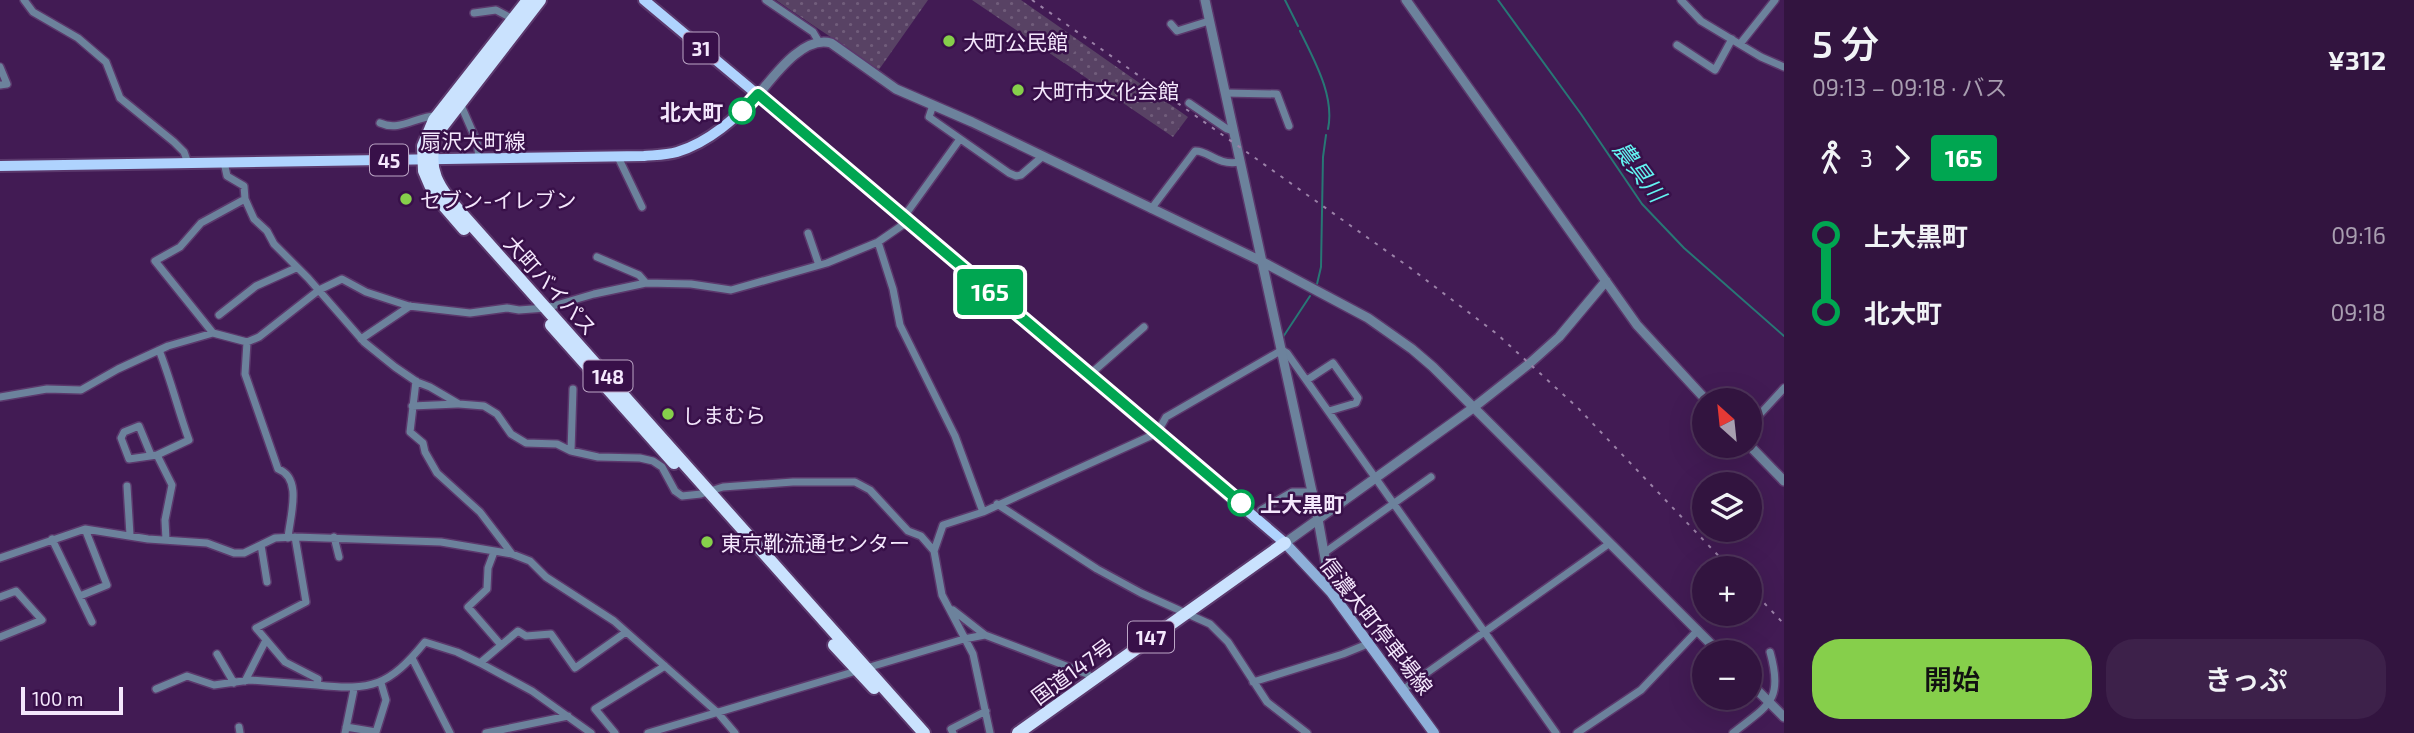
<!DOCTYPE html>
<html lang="ja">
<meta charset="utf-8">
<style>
body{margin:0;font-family:"Exo 2","Noto Sans JP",sans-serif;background:#3d214a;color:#f1f3f6;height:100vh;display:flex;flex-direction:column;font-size:26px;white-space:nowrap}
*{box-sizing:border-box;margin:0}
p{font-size:23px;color:#a89eb0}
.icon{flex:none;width:38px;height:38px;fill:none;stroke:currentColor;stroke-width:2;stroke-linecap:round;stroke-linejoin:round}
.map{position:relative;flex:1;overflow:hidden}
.details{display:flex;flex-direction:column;background:#32143f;width:630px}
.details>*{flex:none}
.badge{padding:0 14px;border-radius:5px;font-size:24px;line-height:46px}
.needle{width:46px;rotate:333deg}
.controls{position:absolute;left:1692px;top:388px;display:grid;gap:14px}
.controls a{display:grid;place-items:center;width:70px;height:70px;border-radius:50%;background:#32143f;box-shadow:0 7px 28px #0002,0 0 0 2px #4d3359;font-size:35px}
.scale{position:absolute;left:21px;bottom:18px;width:102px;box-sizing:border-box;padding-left:7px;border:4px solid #f4e7fc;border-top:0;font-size:19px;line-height:24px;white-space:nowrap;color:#f4e7fc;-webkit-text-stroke:5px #381049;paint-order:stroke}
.map>.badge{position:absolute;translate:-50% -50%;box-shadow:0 0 0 4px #fff}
.legs{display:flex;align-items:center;gap:10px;height:77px;padding:0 28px;font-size:23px}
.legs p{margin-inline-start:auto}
.head{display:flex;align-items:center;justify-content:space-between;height:119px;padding:0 28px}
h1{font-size:38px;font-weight:600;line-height:52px}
.action{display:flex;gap:14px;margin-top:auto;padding:14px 28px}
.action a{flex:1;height:80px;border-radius:28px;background:#86cf4b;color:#111;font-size:28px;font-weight:600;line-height:80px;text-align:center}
.action a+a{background:#3d214a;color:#f1f3f6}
ul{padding:0 28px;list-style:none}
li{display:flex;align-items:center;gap:24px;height:77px;font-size:26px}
li i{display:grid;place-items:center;width:10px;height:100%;margin:0 9px;background:currentColor}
li i::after{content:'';width:18px;height:18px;margin:-9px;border:5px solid;border-radius:50%;background:#32143f}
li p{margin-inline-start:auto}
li:first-child i{background:linear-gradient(#0000 50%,currentColor 0)}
li:last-child i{background:linear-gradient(currentColor 50%,#0000 0)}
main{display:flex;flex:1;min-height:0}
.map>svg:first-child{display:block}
</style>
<main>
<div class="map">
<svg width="1784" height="733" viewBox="0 0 1784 733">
<defs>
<pattern id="park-dots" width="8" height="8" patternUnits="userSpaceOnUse" patternTransform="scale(1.75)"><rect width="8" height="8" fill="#584264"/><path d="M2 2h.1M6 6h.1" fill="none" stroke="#715d7b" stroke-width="1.8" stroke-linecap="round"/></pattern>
</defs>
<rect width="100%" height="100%" fill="#421b54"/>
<path fill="url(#park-dots)" d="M776,0H928L878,71C845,45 810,24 776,0Z
M972,0H1021L1188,117L1173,137Z"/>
<path fill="#584264" d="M1042,26L1078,48L1064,63L1038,45L1042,38L1037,34Z"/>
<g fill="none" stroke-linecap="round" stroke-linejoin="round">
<path stroke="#287775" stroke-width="2" d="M1285,0L1298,26
M1498,0L1581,114L1642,204L1684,248L1784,336
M1300,31C1314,60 1335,96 1328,129
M1317,284L1321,267L1323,157L1326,135
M1283,337L1310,296"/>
<g stroke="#5b386c" stroke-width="10">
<path id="minor" d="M24,0L33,12L78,38L106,62L120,98L174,142L184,152L188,163
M766,0L813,32L819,42
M1681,0L1701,21L1761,57L1784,67
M474,13L496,10L513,19
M1171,24L1177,31L1209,21
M1740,44L1775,0
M1677,45L1715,70L1732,39
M0,67L7,84L0,85
M1225,93L1277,94L1289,126
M460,103L477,142L479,158
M1189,103L1227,129L1233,131
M933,105L929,117L1009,173L1016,176L1021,175L1043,156
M380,123C400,132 416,116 436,116
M618,157L642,207
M224,162L227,176L244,186L245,199L254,219L267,231L274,244L308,278L364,342L395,367L417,382L430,387L459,404L484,406L497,414L511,434L526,443L557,444L571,451L598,457L640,458L653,461L662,467L675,491L682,496L701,494L723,487L793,482H855L870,490L908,531L921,536L934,551L942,595L973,654L990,733
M1151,209L1195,151C1208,150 1217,166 1239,162
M903,218L960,139
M808,233L819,265
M878,242L893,289L900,325L955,436L983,512
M597,257L639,275L646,283
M219,315L256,286L296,268
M213,333L155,261L180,247L201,223L245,199
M361,339L410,306
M247,342L245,374L278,469C303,478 290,516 288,538
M159,350C171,380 178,410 189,440L157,455L172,485L165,520L166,540
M1088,376L1144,327
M1307,380L1333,363L1358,398L1356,403L1329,411
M416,381L410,432L423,443L425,452L437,473L480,512L512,554
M0,397L47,389L81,390L118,369L168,346L213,333L247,342L259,337L319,290L342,279L366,292L409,306L470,313L507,308L519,310L546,308L594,294L646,283L691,284L731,290L827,263L878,242L907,222
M412,406L457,404
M1750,425L1784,388
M571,451L573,389
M151,455L139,426L124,432L121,438L129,459L157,455
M127,486L130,535
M997,504L1097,569L1141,593L1210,624L1228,642L1267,702L1307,733
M1261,510L1292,492H1313
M295,537L306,602L256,628L285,662L318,679L317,685C372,691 389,686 425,642L457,652L480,663L532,691L591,733
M334,537L339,557
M52,539L92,622
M261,545L267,582
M934,551L943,525L983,512L1157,433L1166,417L1282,350L1287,353L1556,733
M494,552L488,568L487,589L468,607L501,645
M1324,553L1431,477
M0,558L85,529L148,539L207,543L234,553H244L275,538L295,537L441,542L512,554L530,561L546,577L614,621L718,713L735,733
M80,596L107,585L85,529
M0,597L16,591L42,620L0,637
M953,610L985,635L1087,674L1094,679
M217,654L234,683
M412,658L450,733
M480,663L518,631L526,636L551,634L575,668L626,632
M245,681L266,640
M1253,682L1343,654L1370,643
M156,689L187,676L214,685L250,680L317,685
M1404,689L1610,543
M239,727L240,733
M346,727L376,732L386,700L381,683
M345,733L354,689
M486,733L568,716
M615,733L595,709L665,666
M648,733L964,639L985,635
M953,733L951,729L986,711
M1577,733L1641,690L1698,630
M1733,733C1768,705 1784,701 1770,652"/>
</g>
<g stroke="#5b386c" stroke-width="12">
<path id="tertiary" d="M1205,0L1318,519L1331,592
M1406,0L1637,325L1707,401
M758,95C774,76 803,35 831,43L896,89L972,122L1261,261L1368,318L1412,349L1433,367L1720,653
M1750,446L1784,481
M1285,543L1473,408L1530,363L1559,337L1606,281
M1750,683L1784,717"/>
</g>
<g stroke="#5b386c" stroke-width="13">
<path id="secondary" d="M1285,543L1331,592L1434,733"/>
</g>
<g stroke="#5b386c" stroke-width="14">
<path id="primary" d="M644,0L843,166L1285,543
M0,166L644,156C655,155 667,155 677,152C710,142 735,118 758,95"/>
</g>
<g stroke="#5b386c" stroke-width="16">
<path id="trunk" d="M540,0L438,132C421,173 444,193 469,222L924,733
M464,229L438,199L430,185L424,171L423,146L434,120L528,0
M551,325L674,463
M834,645L874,688
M1018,733L1285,543"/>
</g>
<use href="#minor" stroke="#6c829c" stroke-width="7"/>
<use href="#tertiary" stroke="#6c829c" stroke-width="9"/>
<use href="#secondary" stroke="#8eb0d9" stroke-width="10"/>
<use href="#primary" stroke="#afd3fe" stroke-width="10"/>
<use href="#trunk" stroke="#cae2fe" stroke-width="12"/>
<path stroke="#9b81a8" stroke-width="2" stroke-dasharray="3.5 7" stroke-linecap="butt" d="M1032,0L1409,267L1497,334L1578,408L1731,569
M1750,588L1784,624"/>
</g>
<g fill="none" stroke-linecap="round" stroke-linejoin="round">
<g stroke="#fff" stroke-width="16">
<path id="line-1" d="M742,111L758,94L1241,503"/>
</g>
<use href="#line-1" stroke="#00a651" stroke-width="10"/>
</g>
<g fill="#86cf4b" stroke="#381049" stroke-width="2.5">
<circle cx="949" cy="41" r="7"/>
<circle cx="1018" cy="90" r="7"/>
<circle cx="406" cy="199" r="7"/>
<circle cx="668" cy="414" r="7"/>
<circle cx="707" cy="542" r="7"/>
</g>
<g fill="#fff" stroke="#00a651" stroke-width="3.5">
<circle cx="742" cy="111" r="12"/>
<circle cx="1241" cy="503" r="12"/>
</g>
<g text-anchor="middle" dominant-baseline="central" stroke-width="5" stroke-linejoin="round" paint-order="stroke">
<g fill="#381049" stroke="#bca6c6" stroke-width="2">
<rect x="683.5" y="32.5" width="35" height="31" rx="5"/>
<rect x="370" y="144.5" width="38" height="31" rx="5"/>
<rect x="583.5" y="360.5" width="49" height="31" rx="5"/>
<rect x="1128" y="621.5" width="46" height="31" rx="5"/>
</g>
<g font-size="19" font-weight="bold" fill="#f4e7fc">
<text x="701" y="48">31</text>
<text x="389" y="160">45</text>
<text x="608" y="376">148</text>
<text x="1151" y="637">147</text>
</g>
<g font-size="21" fill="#f4e7fc" stroke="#381049" text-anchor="start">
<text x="963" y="41">大町公民館</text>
<text x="1032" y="90">大町市文化会館</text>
<text x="420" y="199">セブン-イレブン</text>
<text x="682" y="414">しまむら</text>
<text x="721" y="542">東京靴流通センター</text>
</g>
<g font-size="21" font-weight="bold" fill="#f4e7fc" stroke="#381049" text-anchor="end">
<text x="723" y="111">北大町</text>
<text x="1260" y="503" text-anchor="start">上大黒町</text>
</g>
<g font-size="21" fill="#f4e7fc" stroke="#381049">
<text x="473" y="140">扇沢大町線</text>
<text transform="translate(551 285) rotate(48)">大町バイパス</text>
<text transform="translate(1377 625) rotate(52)">信濃大町停車場線</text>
<text transform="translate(1072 671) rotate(-36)">国道147号</text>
</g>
<g font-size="23" font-style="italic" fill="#63f5f2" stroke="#381049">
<text transform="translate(1640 171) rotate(53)">農具川</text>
</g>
</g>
</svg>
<div class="controls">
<a><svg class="needle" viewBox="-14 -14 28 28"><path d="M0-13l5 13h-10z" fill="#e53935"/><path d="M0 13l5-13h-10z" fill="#a89eb0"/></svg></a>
<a><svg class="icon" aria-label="layers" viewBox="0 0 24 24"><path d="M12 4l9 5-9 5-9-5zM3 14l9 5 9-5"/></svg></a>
<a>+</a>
<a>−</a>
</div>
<div class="scale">100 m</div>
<b class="badge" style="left:990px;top:292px;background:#00a651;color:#fff">165</b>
</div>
<section class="details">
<div class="head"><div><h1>5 分</h1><p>09:13 – 09:18 · バス</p></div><b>¥312</b></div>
<div class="legs"><svg class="icon" aria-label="walk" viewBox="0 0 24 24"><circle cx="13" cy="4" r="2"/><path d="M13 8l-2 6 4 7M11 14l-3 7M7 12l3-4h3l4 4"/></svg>3<svg class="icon" aria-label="forward" viewBox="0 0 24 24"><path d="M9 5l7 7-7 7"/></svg><b class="badge" style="background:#00a651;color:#fff">165</b></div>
<ul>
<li><i style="color:#00a651"></i><b>上大黒町</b><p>09:16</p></li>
<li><i style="color:#00a651"></i><b>北大町</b><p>09:18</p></li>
</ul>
<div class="action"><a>開始</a><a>きっぷ</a></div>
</section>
</main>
